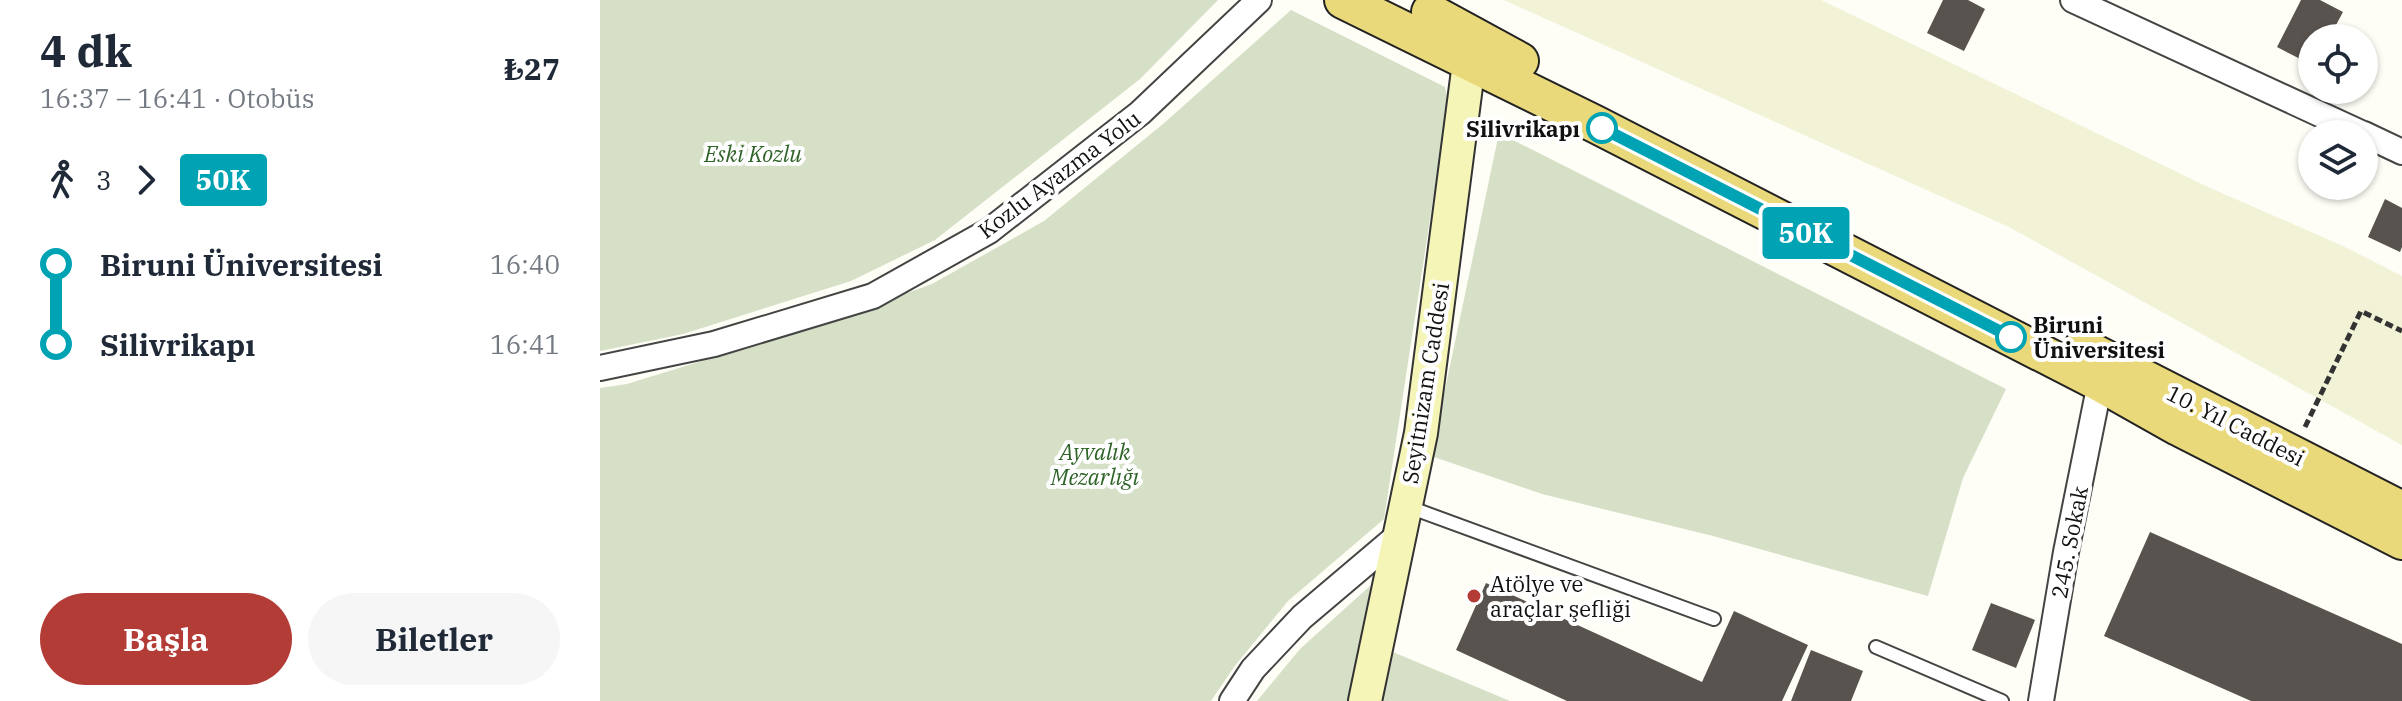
<!DOCTYPE html>
<html lang="tr">
<meta charset="utf-8">
<style>
body{margin:0;font-family:"IBM Plex Serif",serif;background:#f6f6f7;color:#1f2937;height:100vh;display:flex;flex-direction:column;font-size:30px;white-space:nowrap}
*{box-sizing:border-box;margin:0}
p{font-size:26px;color:#747a83}
.icon{flex:none;width:44px;height:44px;fill:none;stroke:currentColor;stroke-width:2;stroke-linecap:round;stroke-linejoin:round}
.map{position:relative;flex:1;overflow:hidden}
.details{display:flex;flex-direction:column;background:#fff;width:600px}
.details>*{flex:none}
.badge{padding:0 16px;border-radius:6px;font-size:28px;line-height:52px}
.buttons{position:absolute;left:1698px;top:24px;display:grid;gap:16px}
.buttons a{display:grid;place-items:center;width:80px;height:80px;border-radius:50%;background:#fff;box-shadow:0 2px 6px #0004;font-size:40px}
.map>.badge{position:absolute;translate:-50% -50%;box-shadow:0 0 0 4px #fff}
.legs{display:flex;align-items:center;gap:12px;height:88px;padding:0 40px;font-size:26px}
.legs p{margin-inline-start:auto}
.overview{display:flex;align-items:center;justify-content:space-between;height:136px;padding:0 40px}
h1{font-size:44px;font-weight:800;line-height:60px}
.primary-button{display:flex;gap:16px;margin-top:auto;padding:16px 40px}
.primary-button a{flex:1;height:92px;border-radius:48px;background:#b33c37;color:#fff;font-size:32px;font-weight:800;line-height:92px;text-align:center}
.primary-button a+a{background:#f6f6f7;color:#1f2937}
ul{padding:0 40px;list-style:none}
li{display:flex;align-items:center;gap:28px;height:80px;font-size:30px}
li i{display:grid;place-items:center;width:12px;height:100%;margin:0 10px;background:currentColor}
li i::after{content:'';width:20px;height:20px;margin:-10px;border:6px solid;border-radius:50%;background:#fff}
li p{margin-inline-start:auto}
li:first-child i{background:linear-gradient(#0000 50%,currentColor 0)}
li:last-child i{background:linear-gradient(currentColor 50%,#0000 0)}
main{display:flex;flex:1;min-height:0}
.map>svg:first-child{display:block}
</style>
<main>
<section class="details">
<div class="overview"><div><h1>4 dk</h1><p>16:37 – 16:41 · Otobüs</p></div><b>₺27</b></div>
<div class="legs"><svg class="icon" aria-label="walk" viewBox="0 0 24 24"><circle cx="13" cy="4" r="2"/><path d="M13 8l-2 6 4 7M11 14l-3 7M7 12l3-4h3l4 4"/></svg>3<svg class="icon" aria-label="forward" viewBox="0 0 24 24"><path d="M9 5l7 7-7 7"/></svg><b class="badge" style="background:#00a3b4;color:#fff">50K</b></div>
<ul>
<li><i style="color:#00a3b4"></i><b>Biruni Üniversitesi</b><p>16:40</p></li>
<li><i style="color:#00a3b4"></i><b>Silivrikapı</b><p>16:41</p></li>
</ul>
<div class="primary-button"><a>Başla</a><a>Biletler</a></div>
</section>
<div class="map">
<svg width="1802" height="701" viewBox="0 0 1802 701">
<rect width="100%" height="100%" fill="#fefdf6"/>
<path fill="#f2f2d7" d="M904,0H1221L1608,187L1743,246L1802,276V445L1409,227Z"/>
<path fill="#d5e0c7" d="M0,0H618L540,79L335,240L251,281L83,334L0,351Z
M691,10L845,87L848,102L784,519L688,601L634,667L611,701H0V388L27,384L215,326L332,284L444,221L563,124Z
M899,133L1406,389L1363,478L1328,596L1113,536L942,494L831,456Z
M771,585L751,701H657L700,649Z
M788,650L910,701H780Z"/>
<path fill="#58534e" d="M1343,0H1368L1385,9L1364,51L1327,33Z
M1701,0H1720L1743,12L1729,38H1712V65L1677,47Z
M1785,199L1802,208V247L1800,252L1768,237Z
M1550,532L1802,644V701H1651L1504,636Z
M886,583L1102,682L1134,611L1208,645L1182,701H967L856,650Z
M1391,603L1435,620L1416,668L1372,650Z
M1211,650L1263,671L1251,701H1191Z"/>
<g fill="none" stroke-linecap="round" stroke-linejoin="round">
<g stroke="#444" stroke-width="16">
<path id="lane" d="M809,507L1114,619
M1276,647L1402,701"/>
</g>
<g stroke="#444" stroke-width="28">
<path id="street" d="M1473,0L1763,134
M1764,134L1802,152
M0,368L114,344L273,296L389,231L540,113L659,0
M632,701L653,669L702,617L800,534
M1441,701L1466,552L1500,383"/>
</g>
<g stroke="#333" stroke-width="36">
<path id="secondary" d="M765,701L821,433L869,63"/>
</g>
<g stroke="#222" stroke-width="40">
<path id="primary" d="M743,0L995,124L1500,383L1578,427L1802,541
M830,12L920,61
M1483,347L1802,510"/>
</g>
<path stroke="#333" stroke-width="5" stroke-dasharray="8 4" stroke-linecap="butt" d="M1705,427L1761,311L1802,331"/>
<use href="#lane" stroke="#fff" stroke-width="12"/>
<use href="#street" stroke="#fff" stroke-width="24"/>
<use href="#secondary" stroke="#f6f5b8" stroke-width="32"/>
<use href="#primary" stroke="#ead97a" stroke-width="36"/>
</g>
<g fill="none" stroke-linecap="round" stroke-linejoin="round">
<g stroke="#fff" stroke-width="18">
<path id="line-1" d="M1002,128L1411,337"/>
</g>
<use href="#line-1" stroke="#00a3b4" stroke-width="12"/>
</g>
<g fill="#fff" stroke="#00a3b4" stroke-width="4">
<circle cx="1002" cy="128" r="14"/>
<circle cx="1411" cy="337" r="14"/>
</g>
<circle fill="#b33c37" stroke="#fff" stroke-width="3" cx="874" cy="596" r="8"/>
<g text-anchor="middle" dominant-baseline="central" stroke-width="8" stroke-linejoin="round" paint-order="stroke">
<g font-size="22" font-weight="bold" fill="#111" stroke="#fff" text-anchor="end">
<text x="980" y="128">Silivrikapı</text>
<text x="1433" y="324" text-anchor="start">Biruni<tspan x="1433" dy="25">Üniversitesi</tspan></text>
</g>
<g font-size="22" font-style="italic" fill="#2e6327" stroke="#fff">
<text x="153" y="153">Eski Kozlu</text>
<text x="495" y="451">Ayvalık<tspan x="495" dy="25">Mezarlığı</tspan></text>
</g>
<g font-size="22" fill="#111" stroke="#fff">
<text transform="translate(459 174) rotate(-37)">Kozlu Ayazma Yolu</text>
<text transform="translate(825 383) rotate(-81)">Seyitnizam Caddesi</text>
<text transform="translate(1636 425) rotate(27)">10. Yıl Caddesi</text>
<text transform="translate(1469 542) rotate(-79)">245. Sokak</text>
</g>
<g font-size="22" fill="#111" stroke="#fff" text-anchor="start">
<text x="890" y="583">Atölye ve<tspan x="890" dy="25">araçlar şefliği</tspan></text>
</g>
</g>
</svg>
<div class="buttons">
<a><svg class="icon" aria-label="locate" viewBox="0 0 24 24"><circle cx="12" cy="12" r="6"/><path d="M12 2v4M12 18v4M2 12h4M18 12h4"/></svg></a>
<a><svg class="icon" aria-label="layers" viewBox="0 0 24 24"><path d="M12 4l9 5-9 5-9-5zM3 14l9 5 9-5"/></svg></a>
</div>
<b class="badge" style="left:1206px;top:233px;background:#00a3b4;color:#fff">50K</b>
</div>
</main>
